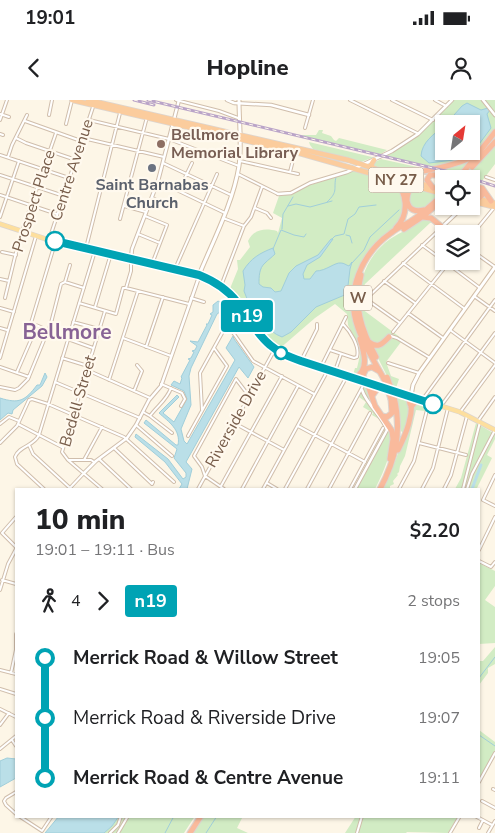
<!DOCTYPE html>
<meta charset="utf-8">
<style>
body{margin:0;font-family:"Nunito Sans",sans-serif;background:#f6f6f6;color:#202124;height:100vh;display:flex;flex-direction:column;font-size:19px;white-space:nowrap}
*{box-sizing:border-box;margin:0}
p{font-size:16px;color:#757577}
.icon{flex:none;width:28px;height:28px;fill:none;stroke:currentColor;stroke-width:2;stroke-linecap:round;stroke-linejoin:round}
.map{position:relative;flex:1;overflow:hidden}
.details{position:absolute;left:15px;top:388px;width:465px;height:330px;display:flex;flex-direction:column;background:#fff;border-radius:0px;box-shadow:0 1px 4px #0004}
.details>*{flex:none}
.badge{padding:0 10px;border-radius:4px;font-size:18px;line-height:32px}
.needle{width:32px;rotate:30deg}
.fabs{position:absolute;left:435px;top:15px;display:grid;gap:10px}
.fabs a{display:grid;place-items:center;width:45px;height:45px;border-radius:0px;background:#fff;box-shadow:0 1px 4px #0004;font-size:25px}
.map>.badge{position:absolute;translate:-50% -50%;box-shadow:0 0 0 2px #fff}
.legs{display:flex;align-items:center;gap:8px;height:55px;padding:0 20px;font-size:16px}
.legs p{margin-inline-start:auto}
.head{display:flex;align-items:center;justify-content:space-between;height:85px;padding:0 20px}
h1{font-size:28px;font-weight:800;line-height:38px}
ul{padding:0 20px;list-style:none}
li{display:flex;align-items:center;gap:18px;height:60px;font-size:19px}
li i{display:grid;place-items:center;width:8px;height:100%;margin:0 6px;background:currentColor}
li i::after{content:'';width:12px;height:12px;margin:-6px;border:4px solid;border-radius:50%;background:#fff}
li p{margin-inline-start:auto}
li:first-child i{background:linear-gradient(#0000 50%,currentColor 0)}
li:last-child i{background:linear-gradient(currentColor 50%,#0000 0)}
.status{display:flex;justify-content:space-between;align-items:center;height:35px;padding:0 25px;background:#fff;direction:ltr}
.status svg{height:14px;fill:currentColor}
header{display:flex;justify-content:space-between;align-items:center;height:65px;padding:0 20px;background:#fff;font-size:22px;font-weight:800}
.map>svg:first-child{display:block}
</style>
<div class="status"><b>19:01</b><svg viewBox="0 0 49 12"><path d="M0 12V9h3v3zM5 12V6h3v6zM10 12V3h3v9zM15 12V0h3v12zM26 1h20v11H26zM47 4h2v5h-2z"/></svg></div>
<header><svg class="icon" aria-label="back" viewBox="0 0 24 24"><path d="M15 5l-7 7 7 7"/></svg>Hopline<svg class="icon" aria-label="person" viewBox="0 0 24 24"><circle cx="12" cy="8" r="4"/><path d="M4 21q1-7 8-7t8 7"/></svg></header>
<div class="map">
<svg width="495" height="733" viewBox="0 0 495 733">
<rect width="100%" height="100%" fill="#fdf6e7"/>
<path fill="#d2ecc4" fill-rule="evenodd" d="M453,0H495V64L482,81L461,73L459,75L430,66L385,57L419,35ZM444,24H471V51H444Z
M319,30H323L322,33L331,36L334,40L336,41L339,38L387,50L379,55L300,35H316Z
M309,42L372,57H374L361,62L313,49L310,45Z
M381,59L426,69L398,74L373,66V63Z
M357,70L395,81L402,87L404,106L398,125L374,144L361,163L354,220L361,246L363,268L356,276L353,275L355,268H357L360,255L359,247L348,225L347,214L335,204L315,218L278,250L265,240L229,191L238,169L237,160H240L250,147L248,141C254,129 265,128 277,131L278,133L282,118L273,113L279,96L291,94L310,85Z
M416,88L440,95L422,110L410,107L408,97L409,92Z
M429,118L434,120L439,127L434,122L430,123L365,184L363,188L367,193L363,198L364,201L362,209L401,238L390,234L380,245H374C366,238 362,224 360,214C356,185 366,156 390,139C401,132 413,127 423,119Z
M391,237L401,242L386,262L391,276L399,279L396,288H393L371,244L373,246Z
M364,287H366C372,302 383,314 390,328C397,343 382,376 375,389H353L385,329L379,319L372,315L373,313L363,307L366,302L359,297Z
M396,294L406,297C412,309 407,321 403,333L401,331L400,315Z
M419,302L426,304L425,311L416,310L405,356L400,366L399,372L397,374L398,375L393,381L394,384L390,386V389H383C396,362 405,335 413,306Z
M476,323L495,334V339L487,355L492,358L477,388L478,389H455L461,378Z
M479,463L495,471V486L485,500L495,507V543L479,544Z
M495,547V564L488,568V573L479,585V561H483Z
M479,630L495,642V651L479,679Z
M119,716H195L184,733H104L112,726Z
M202,716H243L237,728L248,733H191Z
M356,716H458L448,733L407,732L406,733H345Z"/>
<path fill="#badfe8" stroke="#a0ceda" d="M467,3L481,10L488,8L490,10L487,14L491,28L471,55L462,59L429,63L421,56C422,42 433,35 444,26V51H471V24H446L462,6Z
M331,139H333L320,157L307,165L303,174L304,179H310L316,171C326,171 335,162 341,163C344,163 346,165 349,166L352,162L350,169L347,194L316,207L291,232L282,237C265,231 265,216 250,211L251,209L244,191L245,185L243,171C251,158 260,153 273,148L275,154C271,158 269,159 265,163C259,168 259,177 259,184L263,187L271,188L275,192L281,191L289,173L296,166L318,155Z
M218,201L222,203L223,210L217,214L191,268L189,276L191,305L181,329L184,341L187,344L235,260L226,248L233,236L234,239L254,267L248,278L239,267L186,362L192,369L187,389H179L182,384L165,362L135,337L136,334L168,359L183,379L186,377V373L174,358L177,349L144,323L146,320L176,345H178C181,330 169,322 159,313L177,295L179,297L163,313L174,322L187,299L184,291L171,285L174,281L180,284L182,278L181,277L190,260L188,259L191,258L194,252L192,251L195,250L197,246L190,241L198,242L207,225L206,224H208L212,215L210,214L213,212V205Z
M45,273L47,277L42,286L13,310L12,314L8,313L0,320V298C19,304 25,301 37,285H40Z
M7,658L16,659V678L0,687V661Z
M59,716H119L112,726L104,733H45Z"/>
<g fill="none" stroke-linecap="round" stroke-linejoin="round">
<path stroke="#a0ceda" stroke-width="1" d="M327,102C339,91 333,89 336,77
M288,106L296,104L310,107L332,101
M282,129L283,114L293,97
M346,135L350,136L352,143
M332,139L335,136L344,134L348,119L355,114L359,107L376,105
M273,149L281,130L294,135L304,137L306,134
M352,163L364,150L370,137L399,110
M479,578L495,557
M479,635L495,646
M165,733L174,716
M206,733L217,716"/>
<path stroke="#badfe8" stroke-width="3" d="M472,389L481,365"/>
<g stroke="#d0beac" stroke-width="4">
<path id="minor" d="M176,0L219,11L238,18
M350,0L417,33
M392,0L433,20
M435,0L446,6
M0,14L9,17
M49,15L52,0
M0,20L7,0
M89,20L169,39L239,66
M25,21L81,41
M66,24L72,0
M305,28L313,0
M0,34L3,35
M16,38L26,43L76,60
M83,38L164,57
M0,55L69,78
M8,57L12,45L27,15
M240,61L298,74
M163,63L231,95
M290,72L295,52
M238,74L278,94
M0,75L64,96
M486,77L495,80
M158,81L225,113
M179,90L192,63
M0,95L57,114
M152,98L166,104
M124,106L146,112
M255,108L267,113L271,118
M145,116L167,125L152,164
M0,117L19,61
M223,118L244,126
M120,119L147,17
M443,129L449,134
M138,134L160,143
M471,136L493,109
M49,140L93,7
M422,145L444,161
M86,148L120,13
M471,150L495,167
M2,152L16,155
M444,161L480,188
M403,163L465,209
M175,169L217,74
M0,179L9,181
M384,181L415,203
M65,182L70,165
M221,186L244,126L251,117L262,87
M126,188L189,204
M474,196L495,211
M5,198L19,140L56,33
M191,198L204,202
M79,203L116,214L123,188H126L131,171V160
M95,207L110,157
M0,208L14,212
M408,213L443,238
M73,222L99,229
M400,223L366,199L441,128
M227,224L253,261L314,294
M0,228L7,230
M48,230L31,223L55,143
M450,230L495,263
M393,232L450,161
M391,236L397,238L430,258
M123,238L171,256
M68,239L93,248
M146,247L163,197
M330,250L354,258L357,257C360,246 350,231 343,224
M0,258L36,136
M62,258L88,266
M301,261L317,229V224
M388,263L419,273
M0,267L29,277
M321,267L346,217
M87,270L150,298
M335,271L341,254
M17,272L37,226
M109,280L138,191
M55,282L140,318
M161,284L182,293L185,299L181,306
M0,287L15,290L19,288L28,279L51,223L61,184L65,182L84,188
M134,291L142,271L137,265
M423,299L495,200
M441,306L495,233
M202,310L200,273L237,206
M461,311L495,265
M143,312L150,316L172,333
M150,316C157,306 167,300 171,288
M478,321L495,297
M234,323L284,350
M0,324L9,317L19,321
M18,324L62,347
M136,325L172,356
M298,326L365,362
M188,336L227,266L214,248
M0,343L17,326L29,300L32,299L48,304L124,337L174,382
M419,343L466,355
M29,345L33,354L70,388
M114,348L152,384L153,382
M99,359L131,389
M68,360H91L94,362
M84,360L102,327
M495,375L483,400L495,406
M267,383L277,389
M221,386L282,276
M44,389L17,364L15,357C20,345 33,347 39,335L95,151
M69,389L84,373
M102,389L68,360L62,352L105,211
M198,389L275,249
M224,389L205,376L202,367L194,356L236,279L249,296
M242,389L298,286
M263,389L328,270
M285,389L347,276
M307,389L364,284
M329,389L370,313
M350,389L383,328
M399,389L414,361L429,302
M422,389L433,368L448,308
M444,389L451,375L467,316
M463,389L480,322
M467,389L472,374L495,330
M16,417L2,433L16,447
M479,450L495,417
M479,461L491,467L495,462
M2,480L16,484
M0,490L8,464L16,449
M0,570L16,574
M11,573L16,550V534
M0,589L16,594
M0,609L16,617
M0,625L9,613
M12,640L16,646
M0,649L16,636
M479,682L495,653
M493,689L495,690
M16,692L6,698L4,701L6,705L16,714
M482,701L495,708
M19,716L42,731L52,716
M477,717L492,725
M479,728L483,720
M110,733L118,725L121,716
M118,733L128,716
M357,733L362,716
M450,733L460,716
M488,733L495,721"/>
</g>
<g stroke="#d0beac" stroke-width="4.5">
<path id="tertiary" d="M227,0L234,3L271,5L309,15
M483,0L495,15
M278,94L291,93L310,83L347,72L392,51L418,34L452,0
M443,126L464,106
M131,159L132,149L158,81L179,0
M84,373L96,361L127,338L136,325L149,300L161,286L199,177
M355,389L387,330C384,318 367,305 362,290"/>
</g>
<g stroke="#d3bfa9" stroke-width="5">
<path id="secondary" d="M199,175C213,141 233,103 239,66C242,45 239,22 239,0
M411,296L413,285L419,273L495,167"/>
</g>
<g stroke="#dcd5d0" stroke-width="5.5">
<path id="primary" d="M0,124L49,140L209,179C241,195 245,225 270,246C285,258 305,262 323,268C342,274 362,280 381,287
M409,296L460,312L495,330"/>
</g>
<g stroke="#dcd5d0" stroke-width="6">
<path id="trunk" d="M72,0L299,53L436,92
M88,0L348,60L444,91
M373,68L371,65L374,60
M471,97L495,103
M471,101L495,107"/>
</g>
<g stroke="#dcd5d0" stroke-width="7">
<path id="motorway" d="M472,67L495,42
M391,75C410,75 462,65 477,54
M394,79C407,92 410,114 396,128
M458,79L495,32
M471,86L482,88L491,101
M419,87C410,86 407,92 407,101C409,110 415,112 424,110
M433,88L427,80L430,75H440L447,79
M479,98L483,94L481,89
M423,117L431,118L442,127
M404,129L425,115L444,98
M361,175C353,205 361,230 376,257
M369,242C378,249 382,244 389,237
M354,278C370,271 364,252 360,239
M384,279C375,263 364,245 358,228C345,192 361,154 391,133C398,127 407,124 414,119C425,112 434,102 444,94
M365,282L363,275L366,269L372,267L379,271
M367,282L375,306L392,331L393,339L390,359
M399,292L409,299L410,304
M372,296L377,289L383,287
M411,307L415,302L422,300
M382,316L387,317L392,313L391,299
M398,350C406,334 414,315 411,296
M380,389C396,359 402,331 394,297
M190,733L201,716"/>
</g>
<use href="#minor" stroke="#fff" stroke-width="2"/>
<use href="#tertiary" stroke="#fff" stroke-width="2.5"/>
<use href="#secondary" stroke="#fff" stroke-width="3"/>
<use href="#primary" stroke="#fddf9e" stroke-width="4"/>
<use href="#trunk" stroke="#fbcc9d" stroke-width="4.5"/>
<use href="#motorway" stroke="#f9ba9c" stroke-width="5"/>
<g stroke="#baa4c8" stroke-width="3">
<path id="rail" d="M134,0L154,5
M148,0L458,74L495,86"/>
</g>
<use href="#rail" stroke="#fff9ee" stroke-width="1" stroke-dasharray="4" stroke-linecap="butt"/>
<g stroke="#dcd5d0" stroke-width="6" stroke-linecap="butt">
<path id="trunk-bridge" d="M436,92L444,94"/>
</g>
<g stroke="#dcd5d0" stroke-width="7" stroke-linecap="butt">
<path id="motorway-bridge" d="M387,277L394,297
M384,279L391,299"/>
</g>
<use href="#trunk-bridge" stroke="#fbcc9d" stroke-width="4.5"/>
<use href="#motorway-bridge" stroke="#f9ba9c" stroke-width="5"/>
</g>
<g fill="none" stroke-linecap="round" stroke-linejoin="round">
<g stroke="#fff" stroke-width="11">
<path id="line-1" d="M55,141L199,175C214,181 227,189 237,202C248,216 256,234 270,245C279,253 290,257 301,261L433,304"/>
</g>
<use href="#line-1" stroke="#00a3b4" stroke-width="8"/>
</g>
<circle fill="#8d6e63" stroke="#fff9ee" stroke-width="2" cx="161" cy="44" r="5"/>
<circle fill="#6b7280" stroke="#fff9ee" stroke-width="2" cx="152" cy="68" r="5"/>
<g fill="#fff" stroke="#00a3b4" stroke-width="2.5">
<circle cx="55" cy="141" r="9"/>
<circle cx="281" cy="253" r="6"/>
<circle cx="433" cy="304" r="9"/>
</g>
<g text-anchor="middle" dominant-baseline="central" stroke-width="4.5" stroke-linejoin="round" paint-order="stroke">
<g fill="#fff9ee" stroke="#a08c7b" stroke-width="1">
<rect x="368.5" y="67.5" width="55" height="25" rx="4"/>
<rect x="344" y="185.5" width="28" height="25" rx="4"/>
</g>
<g font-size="15" font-weight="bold" fill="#785d4a">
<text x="396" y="80">NY 27</text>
<text x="358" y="198">W</text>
</g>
<g font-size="16" font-weight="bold" fill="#785e54" stroke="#fff9ee" text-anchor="start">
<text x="171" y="35">Bellmore<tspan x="171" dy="18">Memorial Library</tspan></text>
</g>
<g font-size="16" fill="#785d4a" stroke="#fff9ee">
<text transform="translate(72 70) rotate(-72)">Centre Avenue</text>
<text transform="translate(34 101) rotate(-72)">Prospect Place</text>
<text transform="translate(78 301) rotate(-74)">Bedell Street</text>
<text transform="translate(236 319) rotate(-61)">Riverside Drive</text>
</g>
<g font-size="16" font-weight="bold" fill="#5b616d" stroke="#fff9ee">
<text x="152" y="85">Saint Barnabas<tspan x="152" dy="18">Church</tspan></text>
</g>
<g font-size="21" font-weight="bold" fill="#876295" stroke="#fff9ee">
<text x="67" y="232">Bellmore</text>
</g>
</g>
</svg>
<div class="fabs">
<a><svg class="needle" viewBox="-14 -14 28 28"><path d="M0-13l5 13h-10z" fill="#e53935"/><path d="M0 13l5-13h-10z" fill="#757577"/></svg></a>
<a><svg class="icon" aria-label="locate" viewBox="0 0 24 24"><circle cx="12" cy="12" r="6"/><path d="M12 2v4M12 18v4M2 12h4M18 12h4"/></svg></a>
<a><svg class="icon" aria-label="layers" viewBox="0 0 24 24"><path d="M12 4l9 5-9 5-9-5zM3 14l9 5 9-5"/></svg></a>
</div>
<b class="badge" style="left:247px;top:216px;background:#00a3b4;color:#fff">n19</b>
<section class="details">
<div class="head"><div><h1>10 min</h1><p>19:01 – 19:11 · Bus</p></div><b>$2.20</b></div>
<div class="legs"><svg class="icon" aria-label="walk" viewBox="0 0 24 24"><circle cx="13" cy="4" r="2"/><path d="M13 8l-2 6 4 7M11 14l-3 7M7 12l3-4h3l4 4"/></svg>4<svg class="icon" aria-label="forward" viewBox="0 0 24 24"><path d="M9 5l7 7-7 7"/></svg><b class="badge" style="background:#00a3b4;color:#fff">n19</b><p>2 stops</p></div>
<ul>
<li><i style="color:#00a3b4"></i><b>Merrick Road &amp; Willow Street</b><p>19:05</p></li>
<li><i style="color:#00a3b4"></i><span>Merrick Road &amp; Riverside Drive</span><p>19:07</p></li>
<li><i style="color:#00a3b4"></i><b>Merrick Road &amp; Centre Avenue</b><p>19:11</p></li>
</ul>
</section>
</div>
